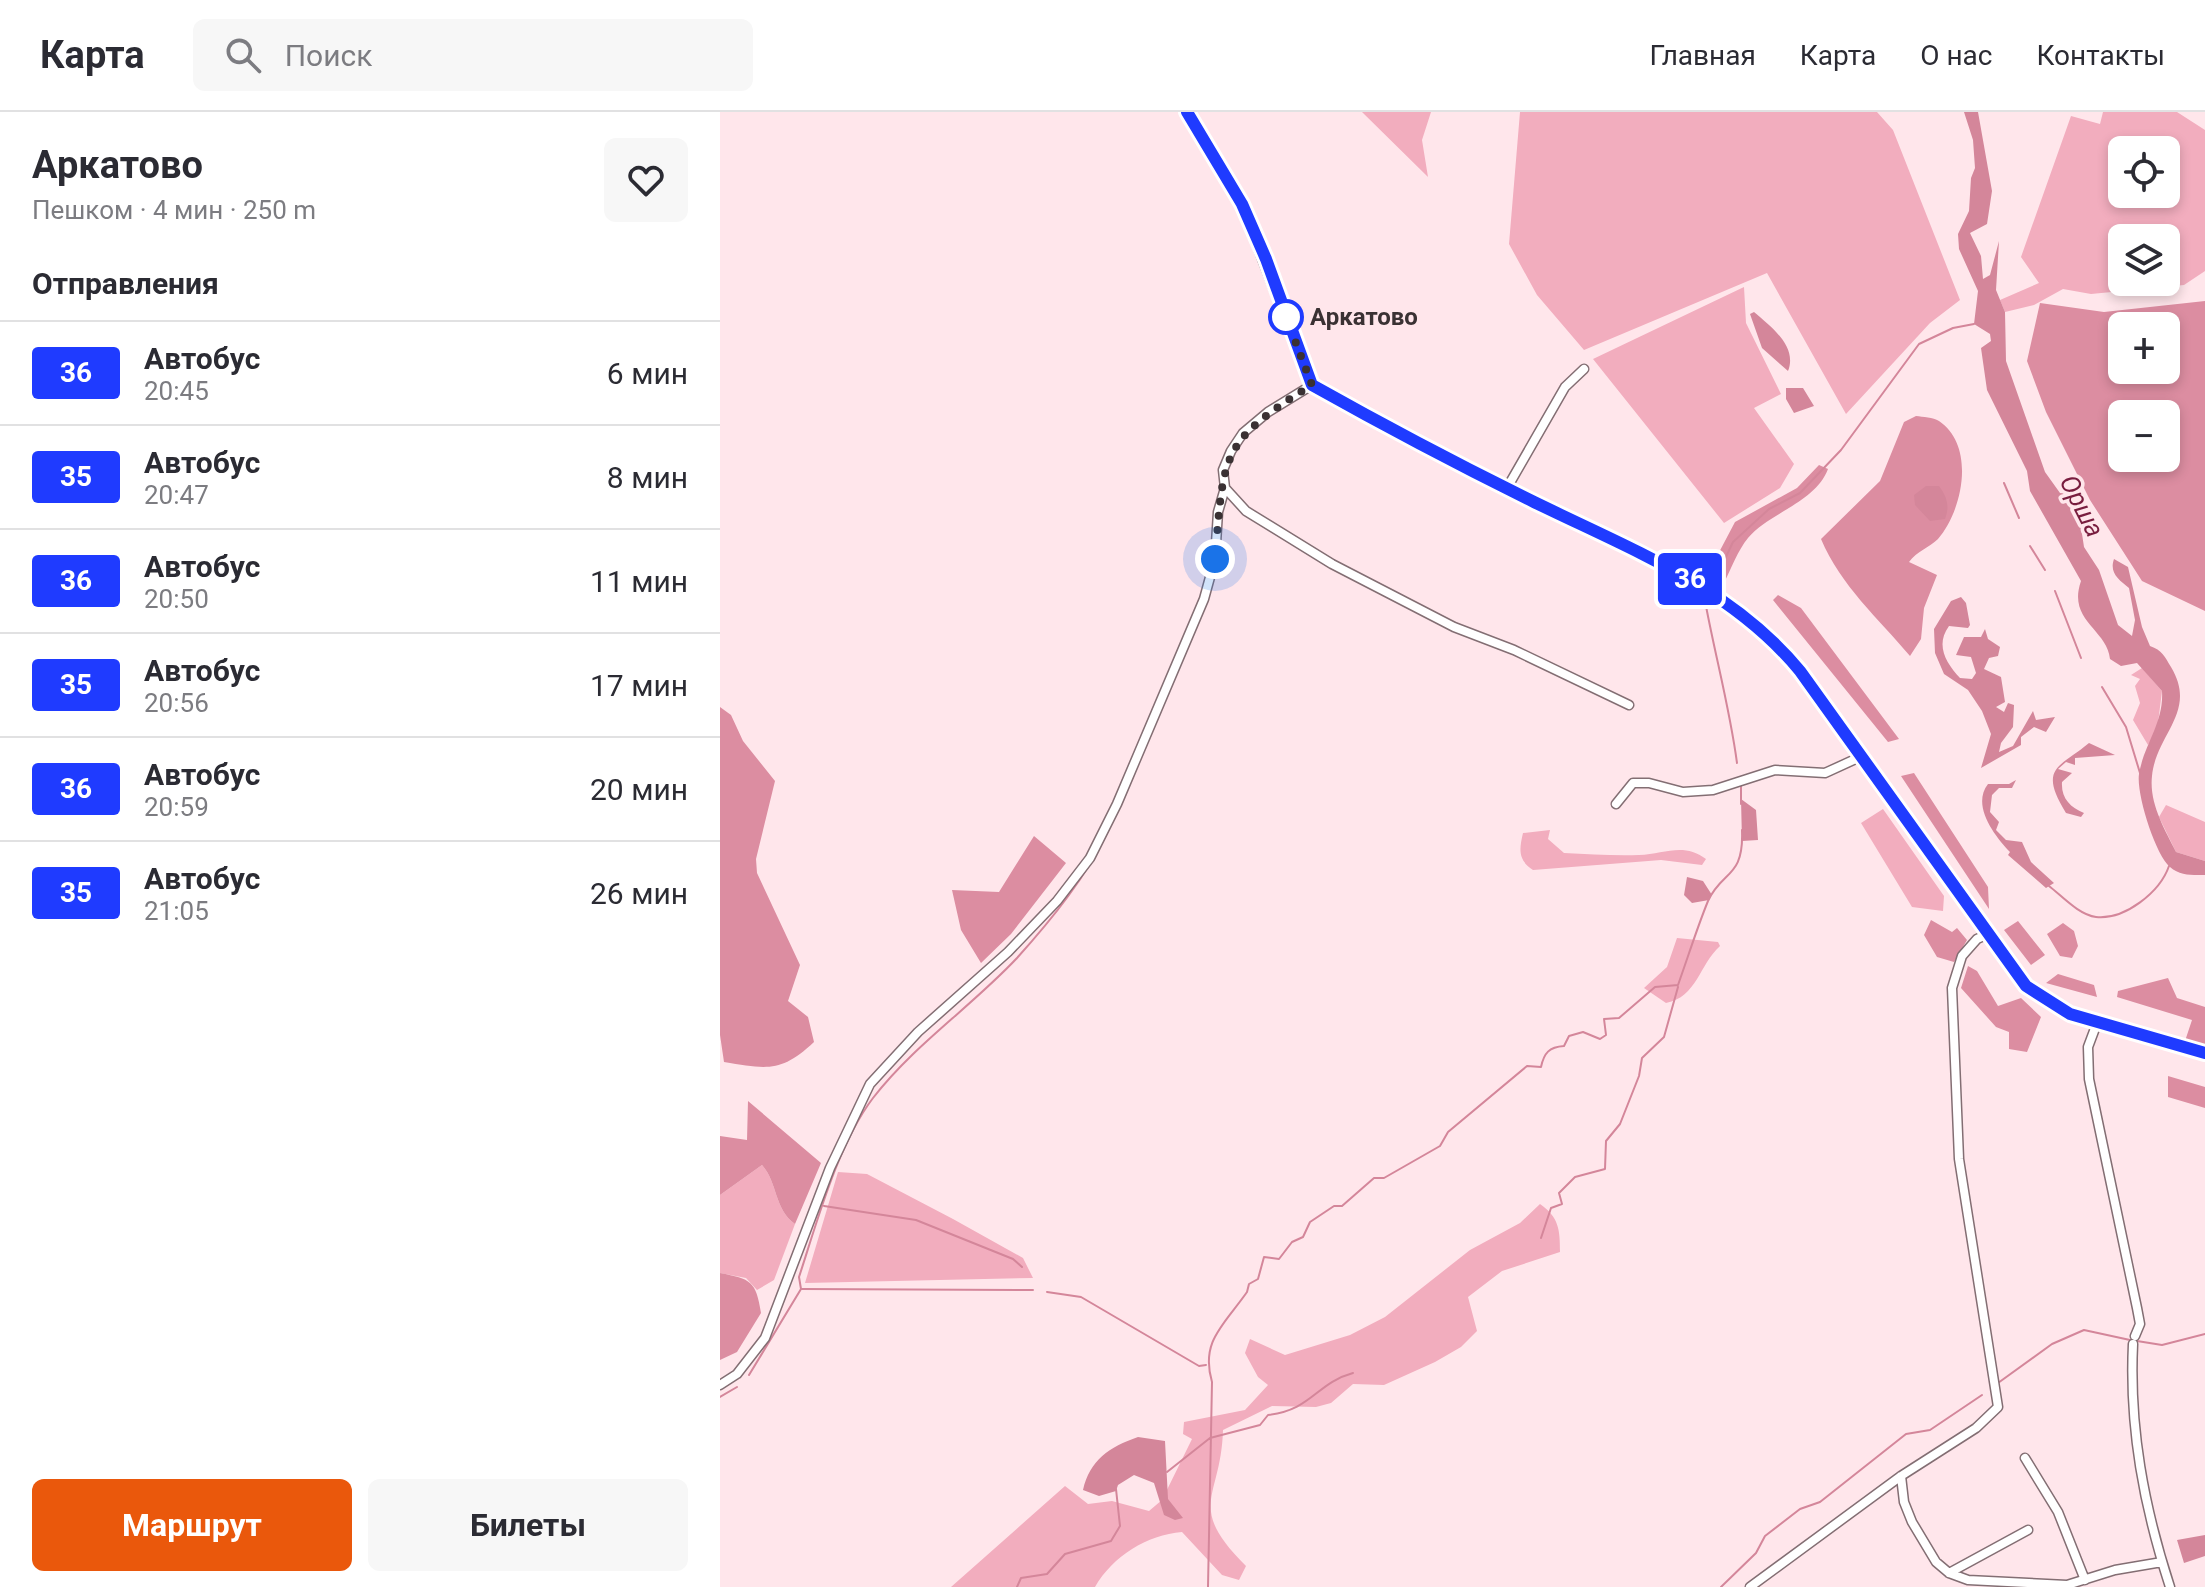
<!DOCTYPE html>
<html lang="ru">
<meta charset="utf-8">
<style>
body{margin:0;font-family:Roboto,sans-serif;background:#f7f7f7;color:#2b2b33;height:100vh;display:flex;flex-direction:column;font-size:30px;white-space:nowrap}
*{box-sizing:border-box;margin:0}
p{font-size:26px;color:#7c7c81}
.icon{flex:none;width:44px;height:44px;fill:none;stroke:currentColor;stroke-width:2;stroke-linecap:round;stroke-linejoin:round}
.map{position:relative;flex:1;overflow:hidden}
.drawer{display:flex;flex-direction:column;background:#fff;width:720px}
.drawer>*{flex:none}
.badge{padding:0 16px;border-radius:6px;font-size:28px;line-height:52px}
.tools{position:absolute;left:1388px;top:24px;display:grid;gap:16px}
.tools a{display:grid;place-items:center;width:72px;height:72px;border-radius:12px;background:#fff;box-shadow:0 4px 12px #0003;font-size:40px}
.you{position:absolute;width:40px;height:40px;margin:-20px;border:6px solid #fff;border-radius:50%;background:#1a73e8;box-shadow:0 0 0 12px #1a73e833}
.map>.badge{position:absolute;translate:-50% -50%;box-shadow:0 0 0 4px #fff}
h2{padding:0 32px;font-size:30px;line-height:72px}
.round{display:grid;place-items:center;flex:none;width:84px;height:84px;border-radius:12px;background:#f7f7f7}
.overview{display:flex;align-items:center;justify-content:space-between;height:136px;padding:0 32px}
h1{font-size:38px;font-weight:700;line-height:60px}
.cta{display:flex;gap:16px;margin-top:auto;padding:16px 32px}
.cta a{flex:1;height:92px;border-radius:12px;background:#ea580c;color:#fff;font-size:32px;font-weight:700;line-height:92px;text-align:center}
.cta a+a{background:#f7f7f7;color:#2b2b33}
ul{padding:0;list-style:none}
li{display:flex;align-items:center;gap:24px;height:104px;padding:0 32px;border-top:2px solid #e1e1e2}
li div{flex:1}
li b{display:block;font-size:30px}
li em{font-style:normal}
li .badge{min-width:88px;font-weight:700;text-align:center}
header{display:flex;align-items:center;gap:48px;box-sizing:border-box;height:112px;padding:0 40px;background:#fff;border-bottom:2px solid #e1e1e2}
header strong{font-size:38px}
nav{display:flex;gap:44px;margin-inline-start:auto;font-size:28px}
.search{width:560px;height:72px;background:#f7f7f7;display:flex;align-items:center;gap:20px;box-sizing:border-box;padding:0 28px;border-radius:12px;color:#7c7c81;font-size:30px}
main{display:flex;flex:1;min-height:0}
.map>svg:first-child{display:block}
</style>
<header>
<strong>Карта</strong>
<div class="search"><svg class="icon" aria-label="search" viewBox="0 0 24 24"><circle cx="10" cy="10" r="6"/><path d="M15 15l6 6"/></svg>Поиск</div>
<nav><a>Главная</a><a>Карта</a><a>О нас</a><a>Контакты</a></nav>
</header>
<main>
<section class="drawer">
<div class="overview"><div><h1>Аркатово</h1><p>Пешком · 4 мин · 250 m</p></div><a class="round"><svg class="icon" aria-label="heart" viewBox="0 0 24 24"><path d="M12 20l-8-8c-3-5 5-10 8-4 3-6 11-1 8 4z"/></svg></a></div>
<h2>Отправления</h2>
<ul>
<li><span class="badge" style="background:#1f3bff;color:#fff">36</span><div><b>Автобус</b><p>20:45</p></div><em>6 мин</em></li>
<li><span class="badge" style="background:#1f3bff;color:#fff">35</span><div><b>Автобус</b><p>20:47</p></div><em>8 мин</em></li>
<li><span class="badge" style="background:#1f3bff;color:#fff">36</span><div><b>Автобус</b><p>20:50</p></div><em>11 мин</em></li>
<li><span class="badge" style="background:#1f3bff;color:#fff">35</span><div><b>Автобус</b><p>20:56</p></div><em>17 мин</em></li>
<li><span class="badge" style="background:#1f3bff;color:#fff">36</span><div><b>Автобус</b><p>20:59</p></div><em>20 мин</em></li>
<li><span class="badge" style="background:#1f3bff;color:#fff">35</span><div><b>Автобус</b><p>21:05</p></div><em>26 мин</em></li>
</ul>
<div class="cta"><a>Маршрут</a><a>Билеты</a></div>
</section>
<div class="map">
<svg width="1485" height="1475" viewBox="0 0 1485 1475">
<rect width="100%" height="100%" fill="#ffe6eb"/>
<path fill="#f2adbe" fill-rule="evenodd" d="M642,0H711L702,28L708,65Z
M800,0H1157L1173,18L1240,188L1210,211L1126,302L1047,161L864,238L817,183L789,132Z
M1383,0H1457L1485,18V159L1464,173L1371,182L1343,177L1314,193L1285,200L1280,188L1319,171L1301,145L1351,4L1380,12ZM1402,38H1446V82H1402ZM1402,126H1446V170H1402Z
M1024,175L1026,211L1061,282L1034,296L1074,352L1060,376L1004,411L873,247Z
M1422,556L1442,579L1437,619L1428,633L1413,608L1420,591L1415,574L1420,567L1411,563Z
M1446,693L1485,710V749L1456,740L1439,705Z
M1163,697L1224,784L1223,799L1192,795L1141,711Z
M830,718L828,727L844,741C869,742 894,744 919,743C944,742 964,730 986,747L982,753L941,748L813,758C798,748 799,738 803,721Z
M957,826L998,830L1000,834C979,853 977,885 946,891L924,876L947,855Z
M42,1053C58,1071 54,1097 75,1112L54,1168L37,1178L26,1166L0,1161V1083Z
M118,1060L147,1062L233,1107L303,1146L313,1166L85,1171Z
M820,1092C839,1105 840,1118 840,1140L782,1159L748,1185L757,1219L741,1235L715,1250L664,1273L633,1272L611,1291L596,1295L552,1294L503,1318C501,1388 465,1393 526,1454L519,1468L502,1463L462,1420C427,1423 393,1444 375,1475H231L345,1374L368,1392L392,1389L429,1399L442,1388L472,1327L463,1322L464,1310L525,1298L548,1273L538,1265L525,1241L530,1227L565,1243L630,1223L665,1205L750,1138L800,1111Z"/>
<path fill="#dc8da1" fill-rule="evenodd" d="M1485,189V499L1422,469L1370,388L1326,300L1307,249L1320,191L1384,200ZM1402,214H1446V258H1402ZM1402,302H1446V346H1402Z
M1196,304C1203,305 1213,305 1219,309C1256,334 1243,398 1218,427C1209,436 1197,439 1189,450L1217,463L1204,496L1201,527L1190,544C1158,506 1121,474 1101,427L1160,369L1184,310Z
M1099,353L1108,357C1095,391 1050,400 1028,426C1018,438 1011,457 1004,471L986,465L1015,410L1077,376Z
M1058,483L1081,496L1179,627L1168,630L1053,488Z
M0,595L11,603L23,629L55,669L36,747L37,761L80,853L68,889L88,905L94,930C61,961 47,957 4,950L0,923Z
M1194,661L1268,775L1269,797L1181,664Z
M314,724L346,751L291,822L261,851L241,818L232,778L279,780Z
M1211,808L1232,820L1237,816L1247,828L1234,850L1217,845L1204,823Z
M1298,809L1325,843L1311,853L1284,818Z
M1343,811L1354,819L1358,834L1352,846L1340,844L1327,822Z
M1248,854L1257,859L1278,894L1301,886L1321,905L1307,940L1289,937V920L1276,915L1241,876Z
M1338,862L1374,873L1377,885L1326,871Z
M1448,866L1457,886L1485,895V933L1465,929L1472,908L1397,885L1398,879Z
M1448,964L1485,975V996L1448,985Z
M28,989L101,1051L75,1112C54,1097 58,1071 42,1053L0,1083V1024L27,1028Z
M0,1161C31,1167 36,1169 41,1201L17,1240L0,1248Z"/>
<path fill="#d4869a" d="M1244,0H1258L1272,79L1267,112L1250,121L1261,144L1263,167L1270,163L1279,129L1276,178L1285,200L1286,249L1325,360L1340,381L1356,382L1364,435L1379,458L1398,513L1412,524L1415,508L1409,476C1399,468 1389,461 1394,447L1408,455L1422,515L1430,534C1442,538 1445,545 1451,555C1478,600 1436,622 1432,664C1429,691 1444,716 1456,740L1485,749V763C1472,763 1460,764 1450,755C1435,742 1416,681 1419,662C1424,632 1444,611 1442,579L1417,551L1401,554L1390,547C1387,517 1347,509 1361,469L1310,379L1307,359L1267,278L1261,236L1271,229L1270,222L1254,212L1258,179L1239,137L1238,122L1249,99L1251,66L1255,56L1253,28Z
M1034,200C1050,214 1078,234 1068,259L1042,236L1030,202Z
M1066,276H1083L1094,294L1074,301L1066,287Z
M1206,374H1219C1227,385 1230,394 1225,407L1210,409L1195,393L1194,383Z
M1241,485L1246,491L1250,513L1248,516L1229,514C1215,533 1226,551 1240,566L1252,567L1256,561L1251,545L1236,543L1244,525H1261L1265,517L1268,527L1280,535L1278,544L1269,546L1264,557L1281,565L1285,590L1276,595L1284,600L1288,591L1294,593L1293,615L1281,631L1279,640L1293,634L1313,599L1316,608L1335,605L1326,620L1314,615L1301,625V633L1261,656L1271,622L1262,599L1248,578L1224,562L1215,541L1214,517L1231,489Z
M1369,631L1395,643L1355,646V653L1346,650L1338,657L1352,661L1342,670C1341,686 1350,695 1364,701L1361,705L1346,701C1318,655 1339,656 1369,631Z
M1296,668L1292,676H1279L1272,683L1270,700L1279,710L1276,718L1286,728L1302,730L1311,750L1334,771L1326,776L1288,743L1290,740C1275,724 1251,694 1268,672H1289Z
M1021,687L1036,698L1038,728L1022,729Z
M967,765L983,769L992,783L989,788L972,791L964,783Z
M418,1325L445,1329L448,1387L463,1406L455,1408L444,1403L434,1371L414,1363L398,1373L396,1379L379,1384L363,1378C370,1348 389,1335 418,1325Z
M1485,1423V1444L1464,1451L1457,1428Z"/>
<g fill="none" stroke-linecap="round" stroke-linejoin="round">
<path stroke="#d4869a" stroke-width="2" d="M1284,371L1299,406
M1310,434L1325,458
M994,470L1013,430L1049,397L1080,381L1121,338L1199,232L1233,216L1254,212
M1335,479L1361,546
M986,494C996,547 1010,598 1017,651
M1382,575L1406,615L1420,661
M1021,674V692
M1329,774C1342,784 1359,803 1376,805C1405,808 1440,780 1449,754
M104,1094L196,1108L293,1147L302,1155
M821,1126L831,1096L842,1092L839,1081L855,1065L885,1057L886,1029L900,1012L919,964L922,946L944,925L958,875
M82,1177L313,1178
M327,1180L361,1185L479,1254L486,1253
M1417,1229L1442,1233L1485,1222
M29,1263L81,1177L79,1165C97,1110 118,1032 153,986C195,932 251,895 297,846C333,806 366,765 389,717
M1278,1271L1332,1232L1364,1218L1410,1228
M0,1285L17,1275
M447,1360L490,1326L540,1313L548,1303C592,1298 596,1271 633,1261
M297,1475L301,1466L327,1462L345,1442L391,1429L400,1414L396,1377
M488,1475L492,1270C480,1229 504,1213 527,1180L529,1172L538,1167L544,1145L559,1147L572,1130L583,1125L590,1110L614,1094H622L654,1066H664L720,1034L728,1020L807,954L821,955C824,941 829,935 844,934L849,924L863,920L880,927L886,923L884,907L899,906L935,875L958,873C968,845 977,816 988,789C1002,758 1024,767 1022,718
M1001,1475L1036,1441L1045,1424L1080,1397L1100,1390L1186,1322L1210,1318L1262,1283"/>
<g stroke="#836e73" stroke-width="11">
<path id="minor" d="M505,376L526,399L612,452L734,515L794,538L909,593
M787,376L845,275L864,257
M896,692L913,671H929L963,680L993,678L1055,658L1105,661L1140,645
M1377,911L1368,935L1369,967L1417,1196L1420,1212L1415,1224
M1413,1232C1409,1316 1424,1395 1450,1475
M0,1273L17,1262L45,1226L110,1056L150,972L198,920L288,840L337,789L370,746L397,692L484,487L495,447L498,400L505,376L503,358L511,339L523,321L548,300L592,273
M1305,1346L1338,1400L1365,1468
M1181,1364L1184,1390L1192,1410L1216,1450L1229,1461L1248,1468L1347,1473L1395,1458L1442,1450
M1229,1461L1308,1418
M1030,1475L1181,1364L1256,1316L1278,1295L1239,1047L1232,876L1242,844L1257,827L1268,822"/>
</g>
<g stroke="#836e73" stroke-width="13">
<path id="major" d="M467,0L522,92L592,273C668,317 746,356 825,395C917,441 1013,478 1080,559L1306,874L1350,902L1485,941"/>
</g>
<use href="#minor" stroke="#fff" stroke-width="8"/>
<use href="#major" stroke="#fff" stroke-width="10"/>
</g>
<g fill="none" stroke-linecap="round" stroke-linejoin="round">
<g stroke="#fff" stroke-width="18">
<path id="line" d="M467,0L522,92L546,147L592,273C665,314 739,353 814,390C910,437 1011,475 1080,559L1306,874L1350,902L1485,941"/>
</g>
<use href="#line" stroke="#1f3bff" stroke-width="12"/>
<path stroke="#3a3133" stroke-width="8" stroke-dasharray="0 14.4" d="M495,447C504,343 499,330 592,273L566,205"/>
</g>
<circle fill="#fff" stroke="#1f3bff" stroke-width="4" cx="566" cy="205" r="16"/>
<g text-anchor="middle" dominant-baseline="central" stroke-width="7" stroke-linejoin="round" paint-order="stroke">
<g font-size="24" font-weight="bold" fill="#3a3133" stroke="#ffe6eb" text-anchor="start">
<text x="590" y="205">Аркатово</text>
</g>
<g font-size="26" font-style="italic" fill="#781c3e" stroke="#ffe6eb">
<text transform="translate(1362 394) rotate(63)">Орша</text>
</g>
</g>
</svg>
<div class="tools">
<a><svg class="icon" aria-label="locate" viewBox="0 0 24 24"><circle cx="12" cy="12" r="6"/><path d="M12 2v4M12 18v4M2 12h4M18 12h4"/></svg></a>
<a><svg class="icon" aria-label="layers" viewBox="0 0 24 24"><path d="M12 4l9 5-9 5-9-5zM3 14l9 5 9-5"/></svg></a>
<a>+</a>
<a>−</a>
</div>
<div class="you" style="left:495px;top:447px"></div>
<b class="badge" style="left:970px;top:467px;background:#1f3bff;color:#fff">36</b>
</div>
</main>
